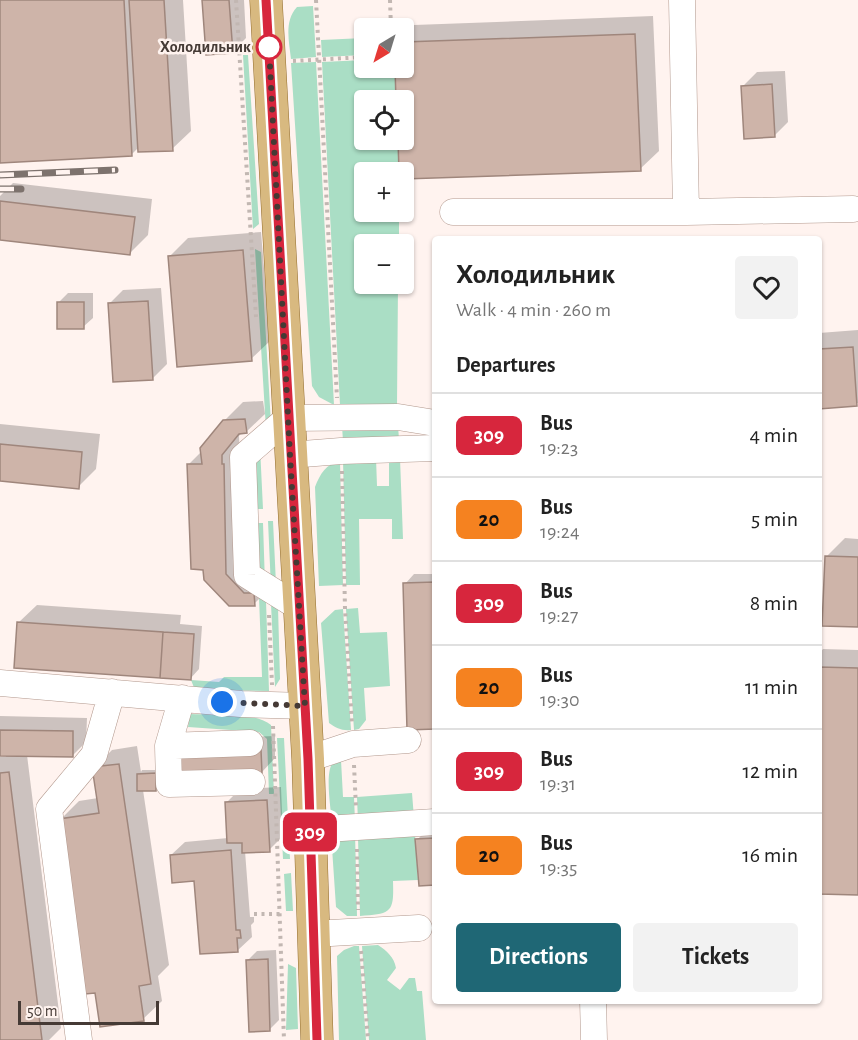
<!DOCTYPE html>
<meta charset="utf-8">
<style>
body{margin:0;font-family:"Alegreya Sans",sans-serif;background:#f2f2f2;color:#222;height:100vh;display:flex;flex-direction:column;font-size:22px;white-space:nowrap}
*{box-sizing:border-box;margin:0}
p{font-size:20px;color:#767676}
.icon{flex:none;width:33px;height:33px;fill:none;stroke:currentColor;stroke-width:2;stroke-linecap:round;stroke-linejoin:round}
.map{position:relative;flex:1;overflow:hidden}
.sheet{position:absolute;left:432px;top:236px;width:390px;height:768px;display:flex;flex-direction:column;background:#fff;border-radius:6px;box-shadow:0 2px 4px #0004}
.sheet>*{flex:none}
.badge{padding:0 12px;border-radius:9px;font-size:21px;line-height:39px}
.needle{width:39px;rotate:218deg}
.tools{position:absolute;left:354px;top:18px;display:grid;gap:12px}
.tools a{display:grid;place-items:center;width:60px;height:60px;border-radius:6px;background:#fff;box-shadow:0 2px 4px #0004;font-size:30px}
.scale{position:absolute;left:18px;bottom:15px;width:141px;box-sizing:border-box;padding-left:6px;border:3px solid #453a35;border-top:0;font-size:16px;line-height:21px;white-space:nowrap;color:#453a35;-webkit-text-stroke:4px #fff3ef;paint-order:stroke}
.you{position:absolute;width:30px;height:30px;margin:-15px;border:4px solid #fff;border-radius:50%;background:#1a73e8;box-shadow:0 0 0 9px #1a73e833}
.map>.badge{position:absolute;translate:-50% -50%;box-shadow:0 0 0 3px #fff}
h2{padding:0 24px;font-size:22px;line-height:54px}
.round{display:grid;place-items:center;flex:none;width:63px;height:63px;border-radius:6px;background:#f2f2f2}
.summary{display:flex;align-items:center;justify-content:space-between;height:102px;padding:0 24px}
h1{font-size:28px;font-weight:700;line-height:45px}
.button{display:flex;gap:12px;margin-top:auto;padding:12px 24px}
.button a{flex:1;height:69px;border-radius:6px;background:#1f6775;color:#fff;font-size:24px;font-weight:700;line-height:69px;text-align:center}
.button a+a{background:#f2f2f2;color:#222}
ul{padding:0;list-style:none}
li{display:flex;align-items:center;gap:18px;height:84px;padding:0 24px;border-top:2px solid #e0e0e0}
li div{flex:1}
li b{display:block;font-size:22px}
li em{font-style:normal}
li .badge{min-width:66px;font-weight:700;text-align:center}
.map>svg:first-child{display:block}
</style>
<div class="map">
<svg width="858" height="1040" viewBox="0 0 858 1040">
<rect width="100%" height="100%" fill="#fff3ef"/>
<path fill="#aadec5" d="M313,6L316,57L291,59C289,41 284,21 297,7Z
M364,38V55L322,57L321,40Z
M243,55H248L259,224L253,229Z
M364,60V68H395L396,100H364V140H398L399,172H364V212H399V244H364V284H398L397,405H340L322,62Z
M316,62L334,405L319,397L312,386L291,63Z
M255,249L261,252L271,424L266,429Z
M398,425L399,440L343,441L342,426Z
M260,447L263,509H256L254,453Z
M376,458L377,486H389V458H400L403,539H392V519H359L360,585H346L343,460Z
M340,461L343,585L319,586L315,487C320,474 326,464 340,461Z
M268,521H273L276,584L271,588Z
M256,523H263L265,584L259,579Z
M259,597L266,601L269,691L195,690L191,680L219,682L224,677H262Z
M271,604L278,607L280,679L275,687Z
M358,608L360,633L387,632L390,686L364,688L366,720L359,729L354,730L346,609Z
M343,609L351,730C342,731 336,728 329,723L321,623L335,610Z
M190,714C213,715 253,711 271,725L274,794H269L267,739L259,732L188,727Z
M277,738H284L290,859H283Z
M341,760L343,797H354L355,822L332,823C331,810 325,775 332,764C335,760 336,761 341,760Z
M412,793L414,818L358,822L357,797Z
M355,832L357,916H347L336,907L331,833Z
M415,834L418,880L393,881C394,912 392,914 360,916L358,837Z
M291,873L293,911H286L284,874Z
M378,945C387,951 394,957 396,968L387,980L400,990L409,978H415L417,991H422L426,1040H369L362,946Z
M354,946H359L366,1040H339L337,956L344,950Z
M288,964L296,968L298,1029L286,1030Z"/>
<path fill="#0003" d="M0,0H183L191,131L172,149L139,147L131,155L0,161Z
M203,0H244L246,38L232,52Z
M653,16L659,151L640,169L404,178V172H401L399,140H404V100H398L396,68H404V35L414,25Z
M785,71L788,122L774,136L743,86L757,72Z
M13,183L152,199L148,235L130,253L0,238V196Z
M261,232L270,341L251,359L170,256L188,238Z
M161,288L167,364L153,378L109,304L123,290Z
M68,293H93V318L83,327L59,302Z
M858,330V403L819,407V333Z
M263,401L265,414L246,432H242L239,436L244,555L272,586L254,604H230L188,465L202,451L224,421L243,402Z
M0,424L100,434L96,469L78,487L0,479Z
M845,538L858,539V626L827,556Z
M414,574H435V728L405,584Z
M37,605L181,615L180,624L202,626L199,669L190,679L18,623Z
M823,649L858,650V894L819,893V654Z
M0,716L87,718L86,742L72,756L27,755L61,1028L49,1040H0V757H6V755L0,754Z
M275,736V758L262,772L195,739Z
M137,746L141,772L142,770H159L160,785L156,789L143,790L169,965L158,976L162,1001L143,1019L96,991L61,819L79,801L98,798L94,768L112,750Z
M281,787L283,836L269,850L245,851L250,917H254V922L251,925L252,937L238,950L196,880L171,855L185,842L228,838L226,803L240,789Z
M435,821V883L417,840Z
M276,950L279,1020L270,1029L248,960L257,951Z"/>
<path fill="#ceb4a9" stroke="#9f867c" stroke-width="1.5" d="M0,0H124L132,156L0,163Z
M129,0H164L173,151L138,152Z
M202,0H229L233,53L206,55Z
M635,34L641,171L404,179V172H399L398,140H404V100H396L395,68H404V42Z
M772,84L775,137L744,139L741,86Z
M0,201L135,217L130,255L0,240Z
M243,250L252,361L177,367L168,256Z
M148,301L153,380L113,382L108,303Z
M57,302H84V329H57Z
M853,347L857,406L819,409V349Z
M245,419L247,433L239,434L222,455V464H224L226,574L244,593H254L255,606H229L204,580L203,570L191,569L187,464H202L200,448L223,420Z
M0,444L82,452L79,489L0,481Z
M825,556L858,557V627L822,626Z
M435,582V729L407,730L403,583Z
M17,622L163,632L160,678L14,668Z
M163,632L194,634L191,680L160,678Z
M819,667L858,668V895L819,894Z
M0,730L73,731V757L0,756Z
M261,750L262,773L180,776L179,752Z
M119,764L151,984L139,986L144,1021L100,1027L95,993L85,994L59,819L99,813L92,767Z
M9,772L42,1040H0V773Z
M156,773V791H137V774Z
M267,800L270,852L242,853V843H227L225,802Z
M435,838V885L419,886L415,839Z
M231,850L236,930H240L241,938H237L238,952L200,954L194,881L172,883L170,855Z
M268,959L270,1031L249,1032L246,960Z"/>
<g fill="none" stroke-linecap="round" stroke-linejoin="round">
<g stroke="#b2988d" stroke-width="27">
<path id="minor" d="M453,212H686L682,0
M686,212L853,209
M290,455L341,451L435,448
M300,608L247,575L243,457L288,418L398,417L435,423
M0,683L241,704L305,706
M250,743L168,746L169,784L252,782
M168,746L182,698
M308,759L353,744L408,740
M310,830L435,822
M313,934L419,928
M593,1000L594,1040
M79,1040L49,809L94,755L112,692"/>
</g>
<g stroke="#946e2e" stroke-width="33">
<path id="major" d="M266,0L308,759L317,1040"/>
</g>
<path stroke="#c2b7b2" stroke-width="4" stroke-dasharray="3 4.5" stroke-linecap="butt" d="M236,0L256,317
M316,0L337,398
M390,0L391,28
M293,61L364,57
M342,471L345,609L352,724
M269,615L272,685
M273,726L284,1040
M354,765L356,808
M357,849L358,910
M254,914H281
M361,951L368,1040"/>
<use href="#minor" stroke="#fff" stroke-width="26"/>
<use href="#major" stroke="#d8b980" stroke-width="32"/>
<g stroke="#7d726d" stroke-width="7">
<path id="rail" d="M0,175L115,170
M0,189H21"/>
</g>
<use href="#rail" stroke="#fff3ef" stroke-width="4.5" stroke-dasharray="14" stroke-linecap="butt"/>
</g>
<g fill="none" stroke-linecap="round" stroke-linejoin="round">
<g stroke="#fff" stroke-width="14">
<path id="line" d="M266,0L308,759L317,1040"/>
</g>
<use href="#line" stroke="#d7263d" stroke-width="9"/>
<path stroke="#453a35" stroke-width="6" stroke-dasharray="0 10.8" d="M222,702L305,706L290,455L269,47"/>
</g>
<circle fill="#fff" stroke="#d7263d" stroke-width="3" cx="269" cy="47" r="12"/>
<g text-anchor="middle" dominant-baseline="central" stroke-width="5" stroke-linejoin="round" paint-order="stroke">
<g font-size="16" font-weight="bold" fill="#453a35" stroke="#fff3ef" text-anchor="end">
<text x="251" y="47">Холодильник</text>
</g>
</g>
</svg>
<div class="tools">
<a><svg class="needle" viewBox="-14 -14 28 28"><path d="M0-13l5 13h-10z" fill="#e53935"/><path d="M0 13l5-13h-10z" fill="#767676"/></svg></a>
<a><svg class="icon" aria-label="locate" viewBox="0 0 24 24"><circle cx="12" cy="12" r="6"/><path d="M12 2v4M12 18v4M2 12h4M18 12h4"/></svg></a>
<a>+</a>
<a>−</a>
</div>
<div class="scale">50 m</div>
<div class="you" style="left:222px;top:702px"></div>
<b class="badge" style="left:310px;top:832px;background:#d7263d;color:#fff">309</b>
<section class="sheet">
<div class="summary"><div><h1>Холодильник</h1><p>Walk · 4 min · 260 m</p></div><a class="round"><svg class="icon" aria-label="heart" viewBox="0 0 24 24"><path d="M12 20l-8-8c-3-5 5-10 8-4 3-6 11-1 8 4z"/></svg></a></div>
<h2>Departures</h2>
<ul>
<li><span class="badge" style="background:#d7263d;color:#fff">309</span><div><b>Bus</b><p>19:23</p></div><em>4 min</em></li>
<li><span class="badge" style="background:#f58220;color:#111">20</span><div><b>Bus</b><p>19:24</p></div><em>5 min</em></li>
<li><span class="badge" style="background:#d7263d;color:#fff">309</span><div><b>Bus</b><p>19:27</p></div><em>8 min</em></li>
<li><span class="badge" style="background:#f58220;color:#111">20</span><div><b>Bus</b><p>19:30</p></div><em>11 min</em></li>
<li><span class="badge" style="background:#d7263d;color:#fff">309</span><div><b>Bus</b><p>19:31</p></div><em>12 min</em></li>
<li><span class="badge" style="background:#f58220;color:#111">20</span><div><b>Bus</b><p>19:35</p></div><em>16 min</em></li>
</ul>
<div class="button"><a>Directions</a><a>Tickets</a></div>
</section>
</div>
